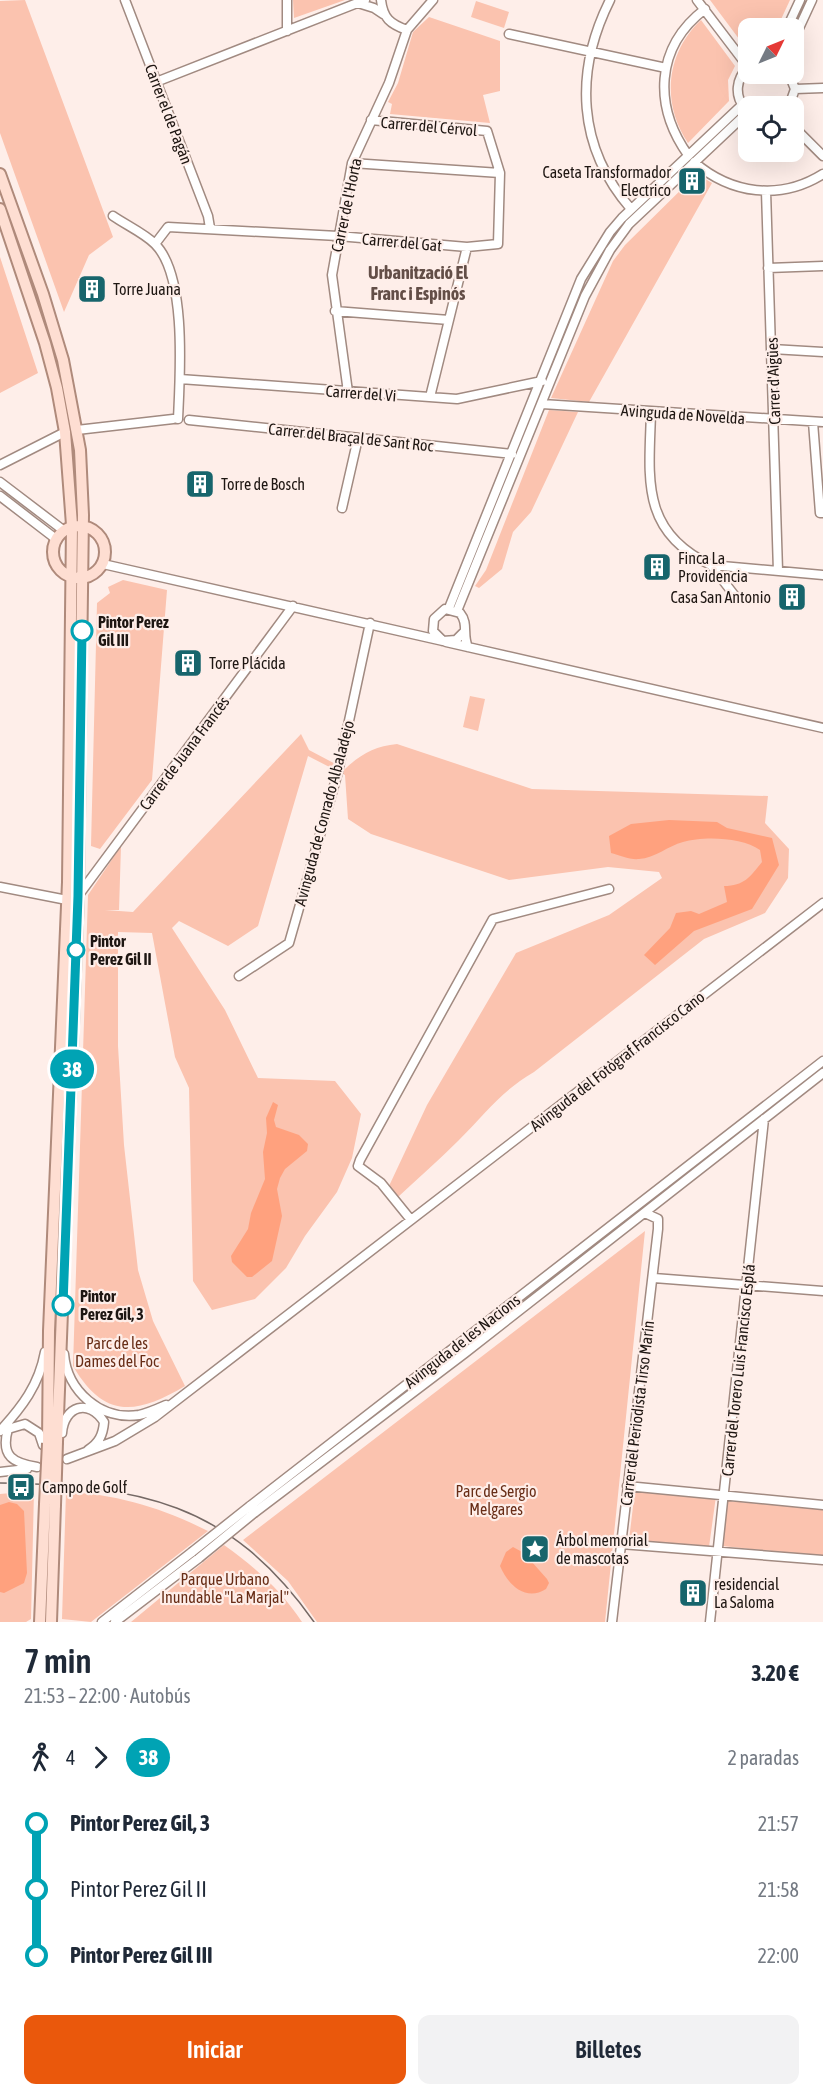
<!DOCTYPE html>
<html lang="es">
<meta charset="utf-8">
<style>
body{margin:0;font-family:"Asap Condensed",sans-serif;background:#f2f2f3;color:#1f2937;height:100vh;display:flex;flex-direction:column;font-size:22px;white-space:nowrap}
*{box-sizing:border-box;margin:0}
p{font-size:20px;color:#747a83}
.icon{flex:none;width:33px;height:33px;fill:none;stroke:currentColor;stroke-width:2;stroke-linecap:round;stroke-linejoin:round}
.map{position:relative;height:1622px;overflow:hidden}
.sheet{display:flex;flex-direction:column;background:#fff;flex:1}
.sheet>*{flex:none}
.badge{padding:0 12px;border-radius:20px;font-size:21px;line-height:39px}
.needle{width:39px;rotate:47deg}
.tools{position:absolute;left:738px;top:18px;display:grid;gap:12px}
.tools a{display:grid;place-items:center;width:66px;height:66px;border-radius:12px;background:#fff;box-shadow:0 6px 24px #0002;font-size:30px}
.map>.badge{position:absolute;translate:-50% -50%;box-shadow:0 0 0 3px #fff}
.legs{display:flex;align-items:center;gap:9px;height:66px;padding:0 24px;font-size:20px}
.legs p{margin-inline-start:auto}
.headline{display:flex;align-items:center;justify-content:space-between;height:102px;padding:0 24px}
h1{font-size:33px;font-weight:600;line-height:45px}
.button{display:flex;gap:12px;margin-top:auto;padding:12px 24px}
.button a{flex:1;height:69px;border-radius:12px;background:#ea580c;color:#fff;font-size:24px;font-weight:600;line-height:69px;text-align:center}
.button a+a{background:#f2f2f3;color:#1f2937}
ul{padding:0 24px;list-style:none}
li{display:flex;align-items:center;gap:21px;height:66px;font-size:22px}
li i{display:grid;place-items:center;width:9px;height:100%;margin:0 8px;background:currentColor}
li i::after{content:'';width:15px;height:15px;margin:-8px;border:4px solid;border-radius:50%;background:#fff}
li p{margin-inline-start:auto}
li:first-child i{background:linear-gradient(#0000 50%,currentColor 0)}
li:last-child i{background:linear-gradient(currentColor 50%,#0000 0)}
.map>svg:first-child{display:block}
</style>
<div class="map">
<svg width="823" height="1622" viewBox="0 0 823 1622">
<rect width="100%" height="100%" fill="#feeee9"/>
<path fill="#fbc3af" d="M25,0L113,237L89,255L64,312L0,133V1Z
M293,0H345L294,18Z
M710,0H790L777,28H748V51Z
M476,1L509,12L504,28L471,17Z
M429,17L500,41V91L483,95L490,123L390,114L392,104L388,102L398,83L413,32Z
M701,20L735,66L728,80L729,101L688,143C661,103 666,53 701,20Z
M697,174L712,183L589,402L551,398L613,261L625,245Z
M0,257L38,373L0,393Z
M549,410L578,412L531,512L513,532L502,569L479,588L475,586L486,570Z
M123,580L167,590L152,780L100,849L91,846L97,603L110,593L108,587Z
M470,696L485,699L478,731L463,727Z
M301,734L309,750L345,769C361,754 375,746 397,744L532,789L768,796L765,823L789,849L788,878L765,913L704,939L534,1072C500,1092 486,1113 459,1140C439,1160 418,1178 398,1197L389,1186L427,1105L516,953L609,915L662,878L659,872L608,867L509,880L371,834L348,819L345,775L308,756L258,926L228,946L179,921L172,928L225,1010L258,1078L335,1081L361,1114L352,1158L337,1192L305,1236L286,1268L255,1299L212,1310L193,1281L189,1088L175,1057L152,933L118,932V1046L124,1145L138,1270L153,1321L185,1386C136,1415 104,1419 73,1366L88,895L121,846L119,910H105L133,912Z
M645,1231L605,1622H317L288,1581L243,1540Z
M635,1490L716,1496L709,1547L629,1540Z
M34,1491L31,1619L26,1622H0V1494Z
M66,1492C117,1494 162,1508 208,1531L91,1622L62,1619Z
M728,1501L823,1509V1556L722,1546Z
M224,1545C255,1567 281,1590 302,1622H131Z"/>
<path fill="#ffa17e" d="M669,820L717,822L727,828L772,838L779,865L752,909L694,931L655,965L644,955L670,928L676,913L691,911L699,914L727,902L724,886C744,886 750,877 762,862L760,850C742,837 703,836 683,842C668,846 655,858 639,859C630,860 619,855 611,853L609,836L631,824Z
M273,1102L278,1105L274,1120L276,1127L299,1135L308,1144L307,1151L285,1169L280,1178L277,1189L282,1216L272,1261L252,1277H247L232,1262L231,1256L248,1229L251,1213L265,1179L263,1152L267,1133L266,1118Z
M9,1502L17,1504L24,1511L27,1573L24,1583L4,1593L0,1592V1505Z
M513,1547L524,1553L547,1579L549,1583L546,1589C526,1602 508,1585 500,1566L506,1552Z"/>
<g fill="none" stroke-linecap="round" stroke-linejoin="round">
<g stroke="#a18a81" stroke-width="11">
<path id="minor" d="M125,0L208,216L210,228
M287,0V31
M381,0C383,18 390,24 407,30
M610,0C574,72 577,147 631,209
M697,0L748,67
M358,3L374,8L383,14
M787,28L800,0
M509,34L666,68
M794,39L812,0
M156,82L365,0
M795,89L823,88
M789,106L795,89L789,74
M745,109C734,95 736,79 748,67
M794,127L823,156
M688,155C654,107 654,48 705,9
M694,162C731,194 780,201 823,174
M352,163L500,173
M766,191L778,571
M113,216C126,225 144,233 155,244C187,276 180,375 178,419
M155,244L168,227L338,236L467,247L498,244L500,173L487,131L371,120
M768,268L823,266
M335,311L449,320
M772,349L823,352
M180,379L457,399L542,381
M348,392L332,275L352,163L389,83L407,30L433,0
M430,397L467,247
M542,404L823,422
M651,413C649,478 640,532 711,565L823,575
M189,420L512,454
M813,422L820,513H823
M77,430L173,419
M0,465L65,432
M0,482L63,530
M0,496L56,539
M342,508L358,438
M103,564L443,641
M711,565L735,596
M449,608L581,279L610,232L622,218L742,105
M457,611L585,296L610,250L629,224L748,112
M464,632L456,640L443,641L433,631L434,619L445,609L460,613C469,624 462,635 468,647
M446,642L823,728
M0,887L67,900L78,896L293,606
M239,976L289,943L338,772L370,623
M411,1220L381,1183L358,1166L360,1160L493,919L609,889
M654,1278L823,1291
M64,1354C67,1391 101,1421 139,1415C148,1413 157,1409 166,1405
M0,1431C22,1407 39,1385 45,1352
M62,1433C64,1406 89,1398 104,1422C103,1435 99,1443 88,1450
M67,1459L115,1441L155,1417L823,903
M37,1467C14,1463 0,1457 8,1429L25,1424L39,1433L43,1445
M0,1472L27,1469
M627,1486L823,1505
M250,1506L823,1061
M254,1513L465,1353L823,1073
M621,1544L823,1560
M102,1622L192,1552
M115,1622L199,1558
M612,1622L658,1229V1219L645,1213
M710,1622L764,1119"/>
</g>
<g stroke="#af8a7b" stroke-width="14">
<path id="major" d="M0,174L43,294L63,360L80,450L83,515L78,896L57,1442
M0,209L45,343L57,388L65,432L72,525L68,882L49,1331L48,1443
M53 552a26 26 0 1 1 52 0a26 26 0 1 1-52 0Z
M40,1622L45,1504
M51,1622L55,1505"/>
</g>
<use href="#minor" stroke="#fff" stroke-width="8"/>
<use href="#major" stroke="#feded2" stroke-width="10"/>
<path stroke="#756965" stroke-width="1.5" d="M0,1483C138,1485 230,1502 314,1622"/>
<g stroke="#a18a81" stroke-width="11" stroke-linecap="butt">
<path id="minor-bridge" d="M192,1552L250,1506
M199,1558L254,1513"/>
</g>
<g stroke="#af8a7b" stroke-width="14" stroke-linecap="butt">
<path id="major-bridge" d="M45,1504L48,1443
M55,1505L57,1442"/>
</g>
<use href="#minor-bridge" stroke="#fff" stroke-width="8"/>
<use href="#major-bridge" stroke="#feded2" stroke-width="10"/>
</g>
<g fill="none" stroke-linecap="round" stroke-linejoin="round">
<g stroke="#fff" stroke-width="14">
<path id="line-1" d="M63,1305L78,896L82,631"/>
</g>
<use href="#line-1" stroke="#00a3b4" stroke-width="9"/>
</g>
<defs>
<g id="building-square" transform="scale(1.5)"><rect x="-9" y="-9" width="18" height="18" rx="4" fill="#17656c" stroke="#feeee9"/><path d="M-4-6H4V6H1V3H-1V6H-4ZM-2.5-4.3h1.7v1.8h-1.7ZM.8-4.3h1.7v1.8H.8ZM-2.5-1h1.7V.8h-1.7ZM.8-1h1.7V.8H.8Z" fill="#fff"/></g>
<g id="bus-square" transform="scale(1.5)"><rect x="-9" y="-9" width="18" height="18" rx="4" fill="#17656c" stroke="#feeee9"/><path d="M-5-6H5V4H4V6H2V4H-2V6H-4V4H-5ZM-3.5-4V0h7V-4ZM-3.5 1.2v1.5H-2V1.2ZM2 1.2v1.5H3.5V1.2Z" fill="#fff"/></g>
<g id="sight-square" transform="scale(1.5)"><rect x="-9" y="-9" width="18" height="18" rx="4" fill="#17656c" stroke="#feeee9"/><path d="M0-6L1.8-2.2L6-1.7L2.9 1.2L3.7 5.4L0 3.3L-3.7 5.4L-2.9 1.2L-6-1.7L-1.8-2.2Z" fill="#fff"/></g>
</defs>
<g fill-rule="evenodd">
<use href="#building-square" x="692" y="181"/>
<use href="#building-square" x="92" y="289"/>
<use href="#building-square" x="200" y="484"/>
<use href="#building-square" x="657" y="567"/>
<use href="#building-square" x="792" y="597"/>
<use href="#building-square" x="188" y="663"/>
<use href="#bus-square" x="21" y="1487"/>
<use href="#sight-square" x="535" y="1549"/>
<use href="#building-square" x="693" y="1593"/>
</g>
<g fill="#fff" stroke="#00a3b4" stroke-width="3">
<circle cx="82" cy="631" r="10"/>
<circle cx="76" cy="950" r="8"/>
<circle cx="63" cy="1305" r="10"/>
</g>
<g text-anchor="middle" dominant-baseline="central" stroke-width="4.5" stroke-linejoin="round" paint-order="stroke">
<g font-size="16" fill="#1e1612" stroke="#feeee9">
<text transform="translate(169 114) rotate(69)">Carrer el de Pagán</text>
<text transform="translate(429 126) rotate(5)">Carrer del Cérvol</text>
<text transform="translate(346 205) rotate(-78)">Carrer de l'Horta</text>
<text transform="translate(402 242) rotate(5)">Carrer del Gat</text>
<text transform="translate(773 381) rotate(-92)">Carrer d'Aigües</text>
<text transform="translate(361 393) rotate(4)">Carrer del Vi</text>
<text transform="translate(683 414) rotate(4)">Avinguda de Novelda</text>
<text transform="translate(351 437) rotate(6)">Carrer del Braçal de Sant Roc</text>
<text transform="translate(184 753) rotate(-53)">Carrer de Juana Francés</text>
<text transform="translate(324 813) rotate(-75)">Avinguda de Conrado Albaladejo</text>
<text transform="translate(617 1061) rotate(-38)">Avinguda del Fotògraf Francisco Cano</text>
<text transform="translate(462 1341) rotate(-38)">Avinguda de les Nacions</text>
<text transform="translate(738 1370) rotate(-84)">Carrer del Torero Luis Francisco Esplá</text>
<text transform="translate(637 1413) rotate(-83)">Carrer del Periodista Tirso Marín</text>
</g>
<g font-size="16" fill="#1e1612" stroke="#feeee9" text-anchor="start">
<text x="671" y="172" text-anchor="end">Caseta Transformador<tspan x="671" dy="18">Electrico</tspan></text>
<text x="113" y="289">Torre Juana</text>
<text x="221" y="484">Torre de Bosch</text>
<text x="678" y="558">Finca La<tspan x="678" dy="18">Providencia</tspan></text>
<text x="771" y="597" text-anchor="end">Casa San Antonio</text>
<text x="209" y="663">Torre Plácida</text>
<text x="42" y="1487">Campo de Golf</text>
<text x="556" y="1540">Árbol memorial<tspan x="556" dy="18">de mascotas</tspan></text>
<text x="714" y="1584">residencial<tspan x="714" dy="18">La Saloma</tspan></text>
</g>
<g font-size="16" font-weight="bold" fill="#1e1612" stroke="#feeee9" text-anchor="start">
<text x="98" y="622">Pintor Perez<tspan x="98" dy="18">Gil III</tspan></text>
<text x="90" y="941">Pintor<tspan x="90" dy="18">Perez Gil II</tspan></text>
<text x="80" y="1296">Pintor<tspan x="80" dy="18">Perez Gil, 3</tspan></text>
</g>
<g font-size="16" fill="#682d16" stroke="#feeee9">
<text x="117" y="1343">Parc de les<tspan x="117" dy="18">Dames del Foc</tspan></text>
<text x="496" y="1491">Parc de Sergio<tspan x="496" dy="18">Melgares</tspan></text>
<text x="225" y="1579">Parque Urbano<tspan x="225" dy="18">Inundable "La Marjal"</tspan></text>
</g>
<g font-size="18" font-weight="bold" fill="#634e47" stroke="#feeee9">
<text x="418" y="272">Urbanització El<tspan x="418" dy="21">Franc i Espinós</tspan></text>
</g>
</g>
</svg>
<div class="tools">
<a><svg class="needle" viewBox="-14 -14 28 28"><path d="M0-13l5 13h-10z" fill="#e53935"/><path d="M0 13l5-13h-10z" fill="#747a83"/></svg></a>
<a><svg class="icon" aria-label="locate" viewBox="0 0 24 24"><circle cx="12" cy="12" r="6"/><path d="M12 2v4M12 18v4M2 12h4M18 12h4"/></svg></a>
</div>
<b class="badge" style="left:72px;top:1069px;background:#00a3b4;color:#fff">38</b>
</div>
<section class="sheet">
<div class="headline"><div><h1>7 min</h1><p>21:53 – 22:00 · Autobús</p></div><b>3.20 €</b></div>
<div class="legs"><svg class="icon" aria-label="walk" viewBox="0 0 24 24"><circle cx="13" cy="4" r="2"/><path d="M13 8l-2 6 4 7M11 14l-3 7M7 12l3-4h3l4 4"/></svg>4<svg class="icon" aria-label="forward" viewBox="0 0 24 24"><path d="M9 5l7 7-7 7"/></svg><b class="badge" style="background:#00a3b4;color:#fff">38</b><p>2 paradas</p></div>
<ul>
<li><i style="color:#00a3b4"></i><b>Pintor Perez Gil, 3</b><p>21:57</p></li>
<li><i style="color:#00a3b4"></i><span>Pintor Perez Gil II</span><p>21:58</p></li>
<li><i style="color:#00a3b4"></i><b>Pintor Perez Gil III</b><p>22:00</p></li>
</ul>
<div class="button"><a>Iniciar</a><a>Billetes</a></div>
</section>
